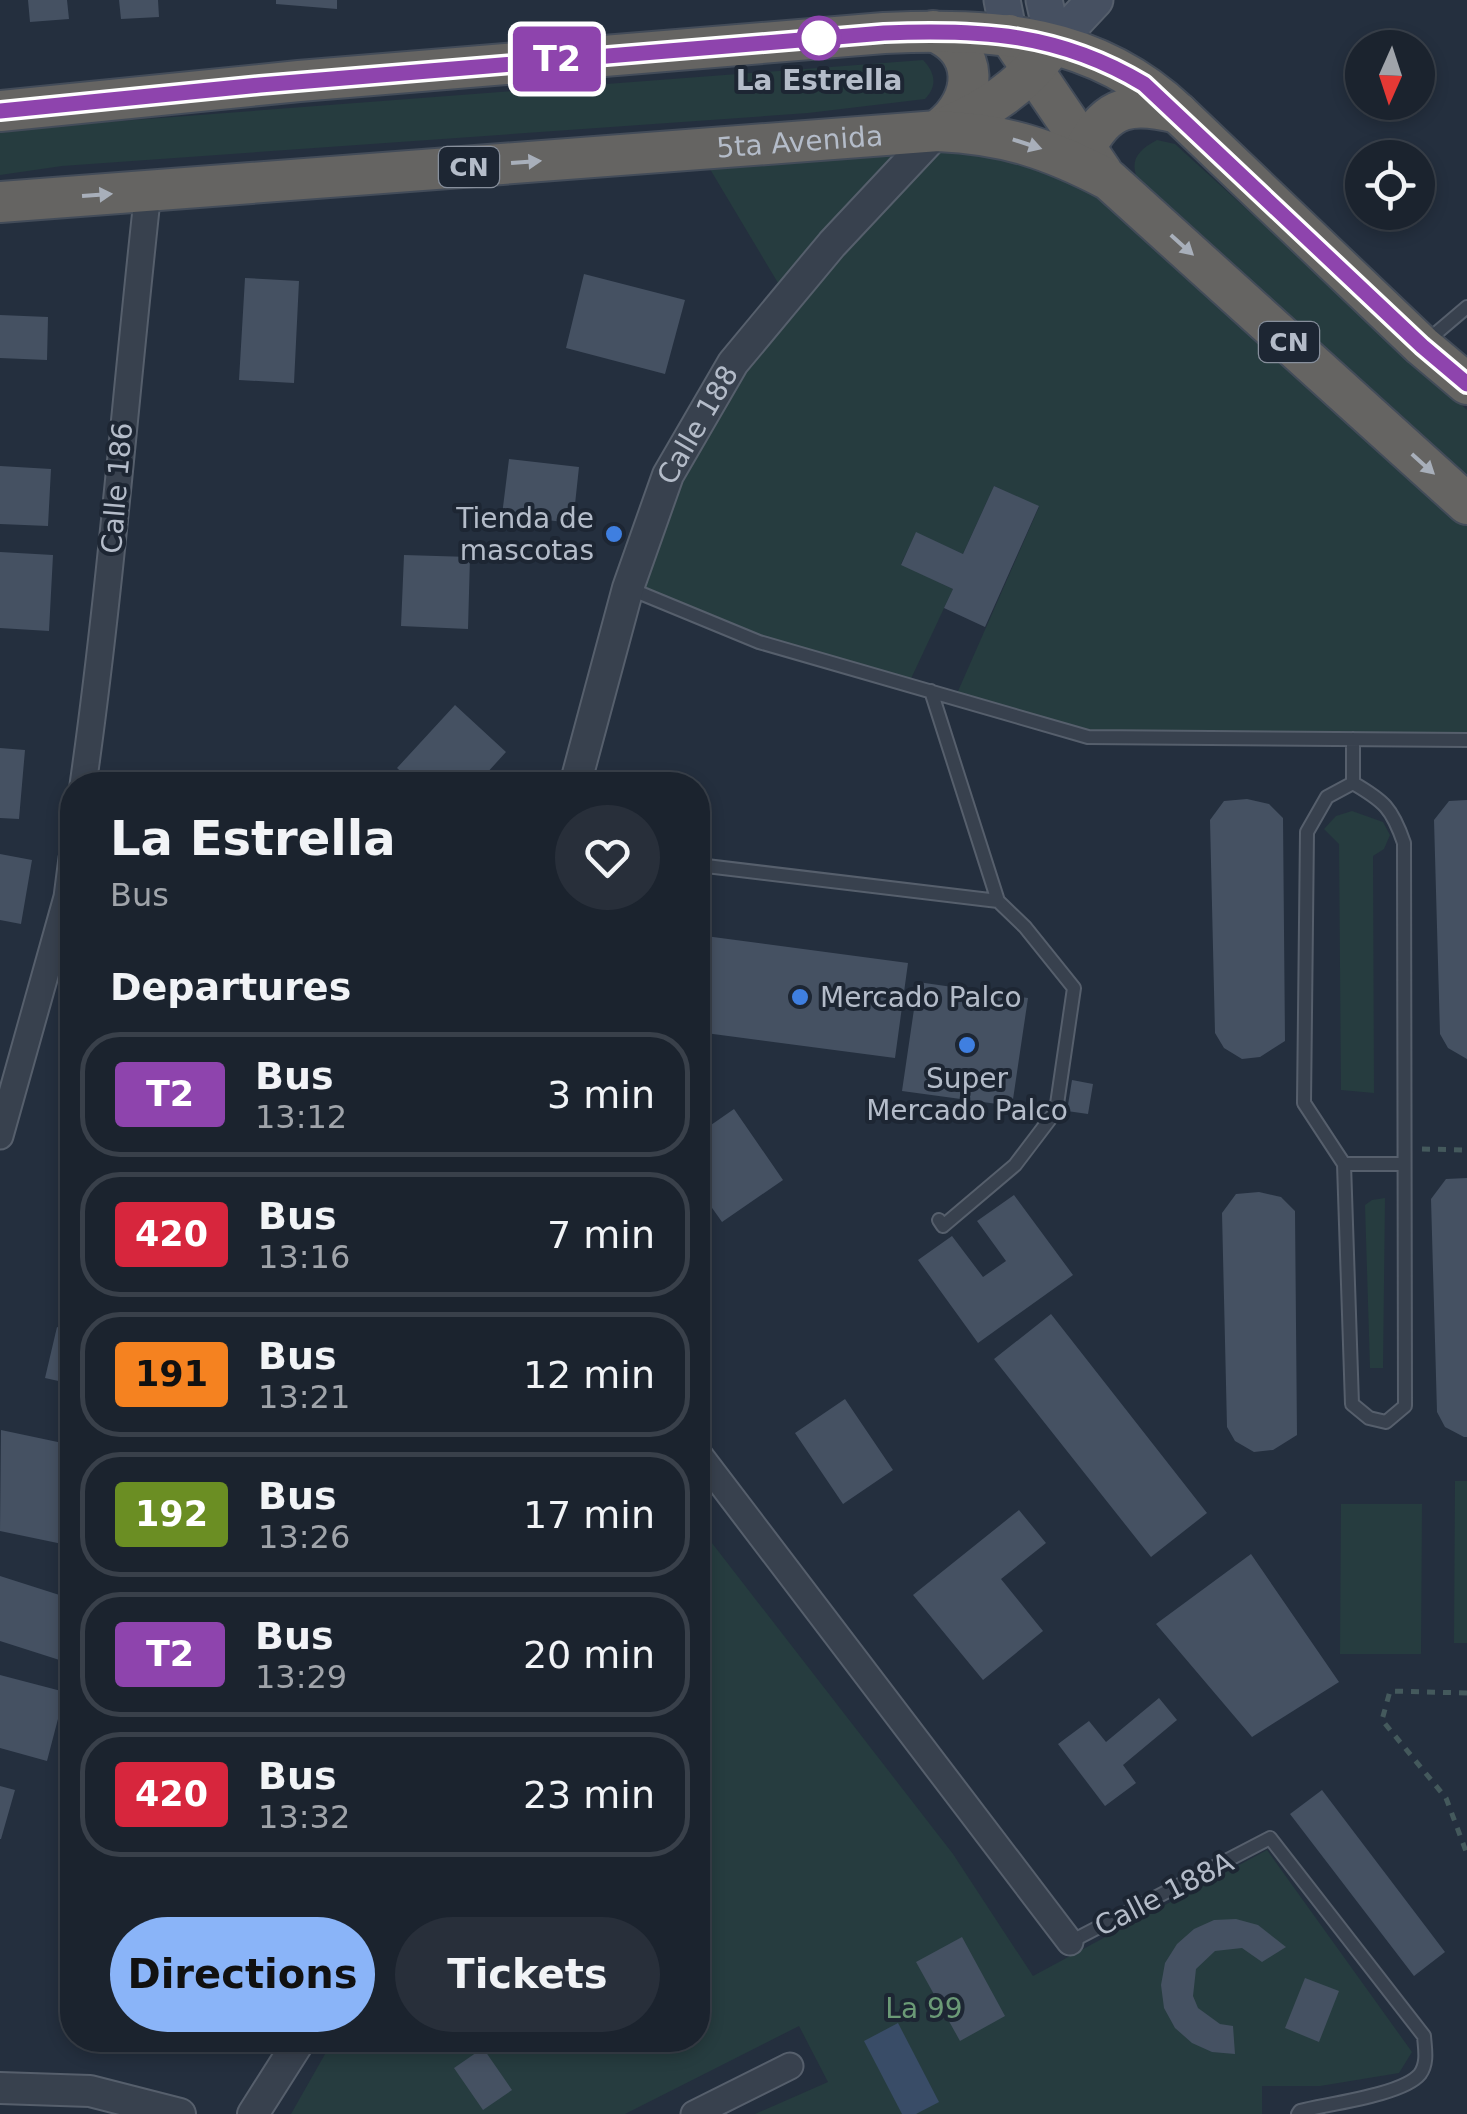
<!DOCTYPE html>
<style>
body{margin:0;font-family:"DejaVu Sans",sans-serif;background:#282f3a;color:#f1f3f6;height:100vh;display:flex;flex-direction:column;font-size:38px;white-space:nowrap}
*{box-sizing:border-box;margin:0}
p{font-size:32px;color:#a0a4aa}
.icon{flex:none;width:55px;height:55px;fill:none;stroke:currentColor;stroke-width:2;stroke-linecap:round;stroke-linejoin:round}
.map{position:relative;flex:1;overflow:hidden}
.drawer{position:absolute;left:60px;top:772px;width:650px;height:1280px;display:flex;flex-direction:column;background:#1b232e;border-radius:40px;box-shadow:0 5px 15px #0003,0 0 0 2px #39404a}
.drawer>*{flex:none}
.badge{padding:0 20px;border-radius:8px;font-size:35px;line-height:65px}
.needle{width:65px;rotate:183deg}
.controls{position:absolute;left:1345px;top:30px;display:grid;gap:20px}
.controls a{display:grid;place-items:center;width:90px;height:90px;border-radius:50%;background:#1b232e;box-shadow:0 5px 15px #0003,0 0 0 2px #39404a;font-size:50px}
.map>.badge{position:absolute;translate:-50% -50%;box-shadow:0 0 0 5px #fff}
h2{padding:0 50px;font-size:38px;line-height:90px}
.round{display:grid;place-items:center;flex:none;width:105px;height:105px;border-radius:52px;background:#282f3a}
.headline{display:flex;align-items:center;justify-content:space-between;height:170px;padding:0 50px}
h1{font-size:48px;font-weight:600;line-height:75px}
.button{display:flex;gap:20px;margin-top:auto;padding:20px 50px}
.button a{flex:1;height:115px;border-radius:60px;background:#8ab4f8;color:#111;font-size:40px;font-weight:600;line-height:115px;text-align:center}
.button a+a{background:#282f3a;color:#f1f3f6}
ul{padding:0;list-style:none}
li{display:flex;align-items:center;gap:30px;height:125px;margin:0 20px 15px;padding:0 30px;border:5px solid #39404a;border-radius:40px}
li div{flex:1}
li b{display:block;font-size:38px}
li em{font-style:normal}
li .badge{min-width:110px;font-weight:700;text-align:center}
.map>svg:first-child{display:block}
</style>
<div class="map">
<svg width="1467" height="2114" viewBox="0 0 1467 2114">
<rect width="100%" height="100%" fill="#242f3e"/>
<path fill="#263c3f" d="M923,60C935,72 938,86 925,99L808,113L62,166L0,175V133L54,126Z
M1157,140L1175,144L1467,410V486L1142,188C1128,164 1134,152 1157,140Z
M815,141L1064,156L1467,504V740L1088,737L955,698L1039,507L994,486L963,554L916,533L901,564L953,589L908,685L759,642L628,588L668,475L787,298L698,149Z
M1352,811L1383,822L1390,835L1384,849L1373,856L1374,1093L1341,1090L1339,844L1324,829L1336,816Z
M1385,1198L1383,1368H1370L1365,1205L1372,1200Z
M1455,1481H1467V1643H1454Z
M1341,1504H1422L1421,1654H1340Z
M698,1525L953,1854L1033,1976L1267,1850L1412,2052L1399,2073L1320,2086H1262V2114H755L828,2082L799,2026L625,2114H291L333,2040H698Z"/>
<path fill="#394c67" d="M898,2023L939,2102L916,2114H902L864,2041Z"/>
<path fill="#455162" d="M28,0H67L69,19L30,22Z
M119,0H158L159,17L121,19Z
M276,0H337V9L276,4Z
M584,274L685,300L665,374L566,348Z
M245,278L299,281L294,383L239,380Z
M0,315L48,317L47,360L0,358Z
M509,459L579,467L573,523L502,515Z
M0,466L51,469L48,526L0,524Z
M994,486L1039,506L985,627L944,608L953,589L901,565L916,532L963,554Z
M0,552L53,555L49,631L0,628Z
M404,555L470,557L468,629L401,626Z
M455,705L506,752L476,785H416L397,768Z
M0,748L25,750L19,819L0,818Z
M1247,799L1269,804L1283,818L1285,1041L1260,1057L1242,1059L1224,1048L1215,1033L1210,820L1224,801Z
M1467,800V1059L1448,1048L1440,1034L1434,820L1449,801Z
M0,854L32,860L21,924L0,920Z
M698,935L908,963L895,1058L698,1032Z
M918,982L1028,998L1012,1106L902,1091Z
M1072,1080L1093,1084L1088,1114L1067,1111Z
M734,1109L783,1180L722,1222L698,1188V1134Z
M1467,1178V1437H1464L1445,1427L1437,1412L1431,1199L1446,1179Z
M1259,1192L1281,1197L1295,1211L1297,1435L1273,1450L1254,1452L1235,1441L1227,1427L1222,1213L1236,1194Z
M1014,1195L1073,1275L978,1343L918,1260L952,1236L983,1277L1006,1261L977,1221Z
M1051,1314L1207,1513L1151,1557L994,1359Z
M57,1327L72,1331V1384L45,1378Z
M845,1399L893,1470L843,1504L795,1433Z
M1,1430L72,1445V1546L0,1531Z
M1019,1510L1046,1543L1001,1579L1043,1631L983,1680L913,1595Z
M1251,1554L1339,1682L1252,1737L1156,1624Z
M0,1576L72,1599V1664L0,1641Z
M0,1675L65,1692L47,1761L0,1748Z
M1159,1698L1177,1720L1123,1765L1136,1783L1105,1806L1058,1744L1089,1721L1106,1742Z
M0,1786L15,1790L1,1839H0Z
M1322,1790L1445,1952L1414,1976L1290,1814Z
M1236,1919L1258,1925L1286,1947L1262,1962L1242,1948L1215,1951L1196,1969L1193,1996L1198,2008L1220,2024L1233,2026L1235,2054L1212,2052L1192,2043L1175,2028L1164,2008L1161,1985L1165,1963L1177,1944L1194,1929L1214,1920Z
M962,1937L1005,2016L960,2041L916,1962Z
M1305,1978L1339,1991L1319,2042L1285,2028Z
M483,2048L512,2090L483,2110L454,2068Z"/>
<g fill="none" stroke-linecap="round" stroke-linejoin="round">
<g stroke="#565f6c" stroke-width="16">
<path id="service" d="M1427,341L1467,307
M628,588L759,642L1088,737L1467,740
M1353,739V783
M1353,783C1384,801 1392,808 1404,843L1405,1406L1386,1422L1369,1418L1352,1404L1344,1164L1304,1103L1307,832L1327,797Z
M698,865L998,901L931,691
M1344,1164H1404
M939,1220L943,1226L1015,1165L1056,1111L1074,988L1025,927L998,901
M1070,1942L1270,1838L1424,2036C1425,2049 1428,2063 1420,2074C1403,2095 1327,2104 1300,2111L1298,2114"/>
</g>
<g stroke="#565f6c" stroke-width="29">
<path id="minor" d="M83,785C111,588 126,389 148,191
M0,1136L67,897L72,858
M698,1453L1070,1942
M694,2114L790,2066"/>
</g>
<g stroke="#565f6c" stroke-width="34">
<g id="tertiary">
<path id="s1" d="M575,785L628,588L668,475L733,363L832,244L938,131"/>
<path d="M0,2088L90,2091L180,2114"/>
<path d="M253,2114L300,2040"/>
</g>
</g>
<g stroke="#565f6c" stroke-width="39">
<path id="secondary" d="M1002,0L1009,35
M1044,0L1054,44
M1054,44L1095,0"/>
</g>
<g stroke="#434c59" stroke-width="44">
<g id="trunk">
<path d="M933,31C980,50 978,99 941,128"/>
<path d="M1009,35L1102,172"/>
<path d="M0,111L299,81L884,33C994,28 1095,34 1178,113L1422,346L1467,384"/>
<path d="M941,129C982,113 1020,88 1047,53"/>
<path d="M1085,149C1107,104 1133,102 1178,113"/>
<path id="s2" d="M0,202L938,131C1005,134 1050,149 1109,180L1467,504"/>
</g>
</g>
<path stroke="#44595c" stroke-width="5" stroke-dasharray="8 8" stroke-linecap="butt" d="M1422,1149L1467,1150
M1467,1693L1390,1691L1382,1720L1446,1798L1467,1854"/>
<use href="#service" stroke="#38414e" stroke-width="12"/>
<use href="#minor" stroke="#38414e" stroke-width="25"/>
<use href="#tertiary" stroke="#38414e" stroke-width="30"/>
<use href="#secondary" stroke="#465061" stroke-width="35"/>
<use href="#trunk" stroke="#656462" stroke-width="40"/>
</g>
<defs><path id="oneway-solid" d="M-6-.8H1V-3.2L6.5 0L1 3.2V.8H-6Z" transform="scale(2.5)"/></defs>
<g fill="#a8afba">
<use href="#oneway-solid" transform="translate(1027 144) rotate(18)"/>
<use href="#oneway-solid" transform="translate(526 162) rotate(-4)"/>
<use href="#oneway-solid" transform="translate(97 195) rotate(-4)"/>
<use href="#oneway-solid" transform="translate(1182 245) rotate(42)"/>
<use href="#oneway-solid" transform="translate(1423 464) rotate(42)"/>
</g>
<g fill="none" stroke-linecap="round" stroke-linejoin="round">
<g stroke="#fff" stroke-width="22">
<path id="line" d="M0,111L260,85L884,33C981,29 1059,33 1144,84L1422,346L1467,384"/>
</g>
<use href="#line" stroke="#8e44ad" stroke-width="15"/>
</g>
<circle fill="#fff" stroke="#8e44ad" stroke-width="5" cx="819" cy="38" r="20"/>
<g fill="#3f7fe0" stroke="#1d2633" stroke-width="4">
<circle cx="614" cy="534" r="10"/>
<circle cx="800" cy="997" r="10"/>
<circle cx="967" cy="1045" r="10"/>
</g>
<g text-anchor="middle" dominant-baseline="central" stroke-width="8" stroke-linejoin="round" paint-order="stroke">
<g fill="#1d2633" stroke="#878f9c" stroke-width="2.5">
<rect x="439" y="147" width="60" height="40" rx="8"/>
<rect x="1259" y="322" width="60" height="40" rx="8"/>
</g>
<g font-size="25" font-weight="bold" fill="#b4bcc9">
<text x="469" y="167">CN</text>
<text x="1289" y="342">CN</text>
</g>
<g font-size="28" font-weight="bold" fill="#b4bcc9" stroke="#1d2633">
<text x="819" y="80">La Estrella</text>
</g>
<g font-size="28" fill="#b4bcc9" stroke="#1d2633">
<text stroke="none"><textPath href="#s2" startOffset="802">5ta Avenida</textPath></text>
<text stroke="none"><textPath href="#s1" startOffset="382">Calle 188</textPath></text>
<text transform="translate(117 488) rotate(-85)">Calle 186</text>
<text transform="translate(1164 1894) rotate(-27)">Calle 188A</text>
</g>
<g font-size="28" fill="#b4bcc9" stroke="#1d2633" text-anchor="end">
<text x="594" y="518">Tienda de<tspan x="594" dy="32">mascotas</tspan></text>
<text x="820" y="997" text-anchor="start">Mercado Palco</text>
<text x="967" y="1078" text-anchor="middle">Super<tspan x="967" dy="32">Mercado Palco</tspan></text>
</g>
<g font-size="28" fill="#6b9a76" stroke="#1d2633">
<text x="924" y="2008">La 99</text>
</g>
</g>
</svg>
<div class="controls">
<a><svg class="needle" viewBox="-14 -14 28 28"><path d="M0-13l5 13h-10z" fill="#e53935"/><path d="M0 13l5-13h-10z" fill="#a0a4aa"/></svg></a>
<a><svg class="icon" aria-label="locate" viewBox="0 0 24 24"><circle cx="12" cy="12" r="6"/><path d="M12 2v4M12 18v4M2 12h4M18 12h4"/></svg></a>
</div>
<b class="badge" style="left:557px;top:59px;background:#8e44ad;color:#fff">T2</b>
<section class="drawer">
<div class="headline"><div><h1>La Estrella</h1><p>Bus</p></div><a class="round"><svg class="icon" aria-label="heart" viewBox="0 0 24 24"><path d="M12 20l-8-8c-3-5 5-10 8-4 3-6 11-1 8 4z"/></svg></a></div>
<h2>Departures</h2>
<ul>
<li><span class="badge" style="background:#8e44ad;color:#fff">T2</span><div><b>Bus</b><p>13:12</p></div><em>3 min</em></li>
<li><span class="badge" style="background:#d7263d;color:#fff">420</span><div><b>Bus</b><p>13:16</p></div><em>7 min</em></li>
<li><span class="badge" style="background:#f58220;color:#111">191</span><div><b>Bus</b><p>13:21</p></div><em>12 min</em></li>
<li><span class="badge" style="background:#6b8e23;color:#fff">192</span><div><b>Bus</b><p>13:26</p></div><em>17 min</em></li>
<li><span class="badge" style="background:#8e44ad;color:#fff">T2</span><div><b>Bus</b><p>13:29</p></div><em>20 min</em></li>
<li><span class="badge" style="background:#d7263d;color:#fff">420</span><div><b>Bus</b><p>13:32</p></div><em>23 min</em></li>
</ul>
<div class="button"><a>Directions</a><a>Tickets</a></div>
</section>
</div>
